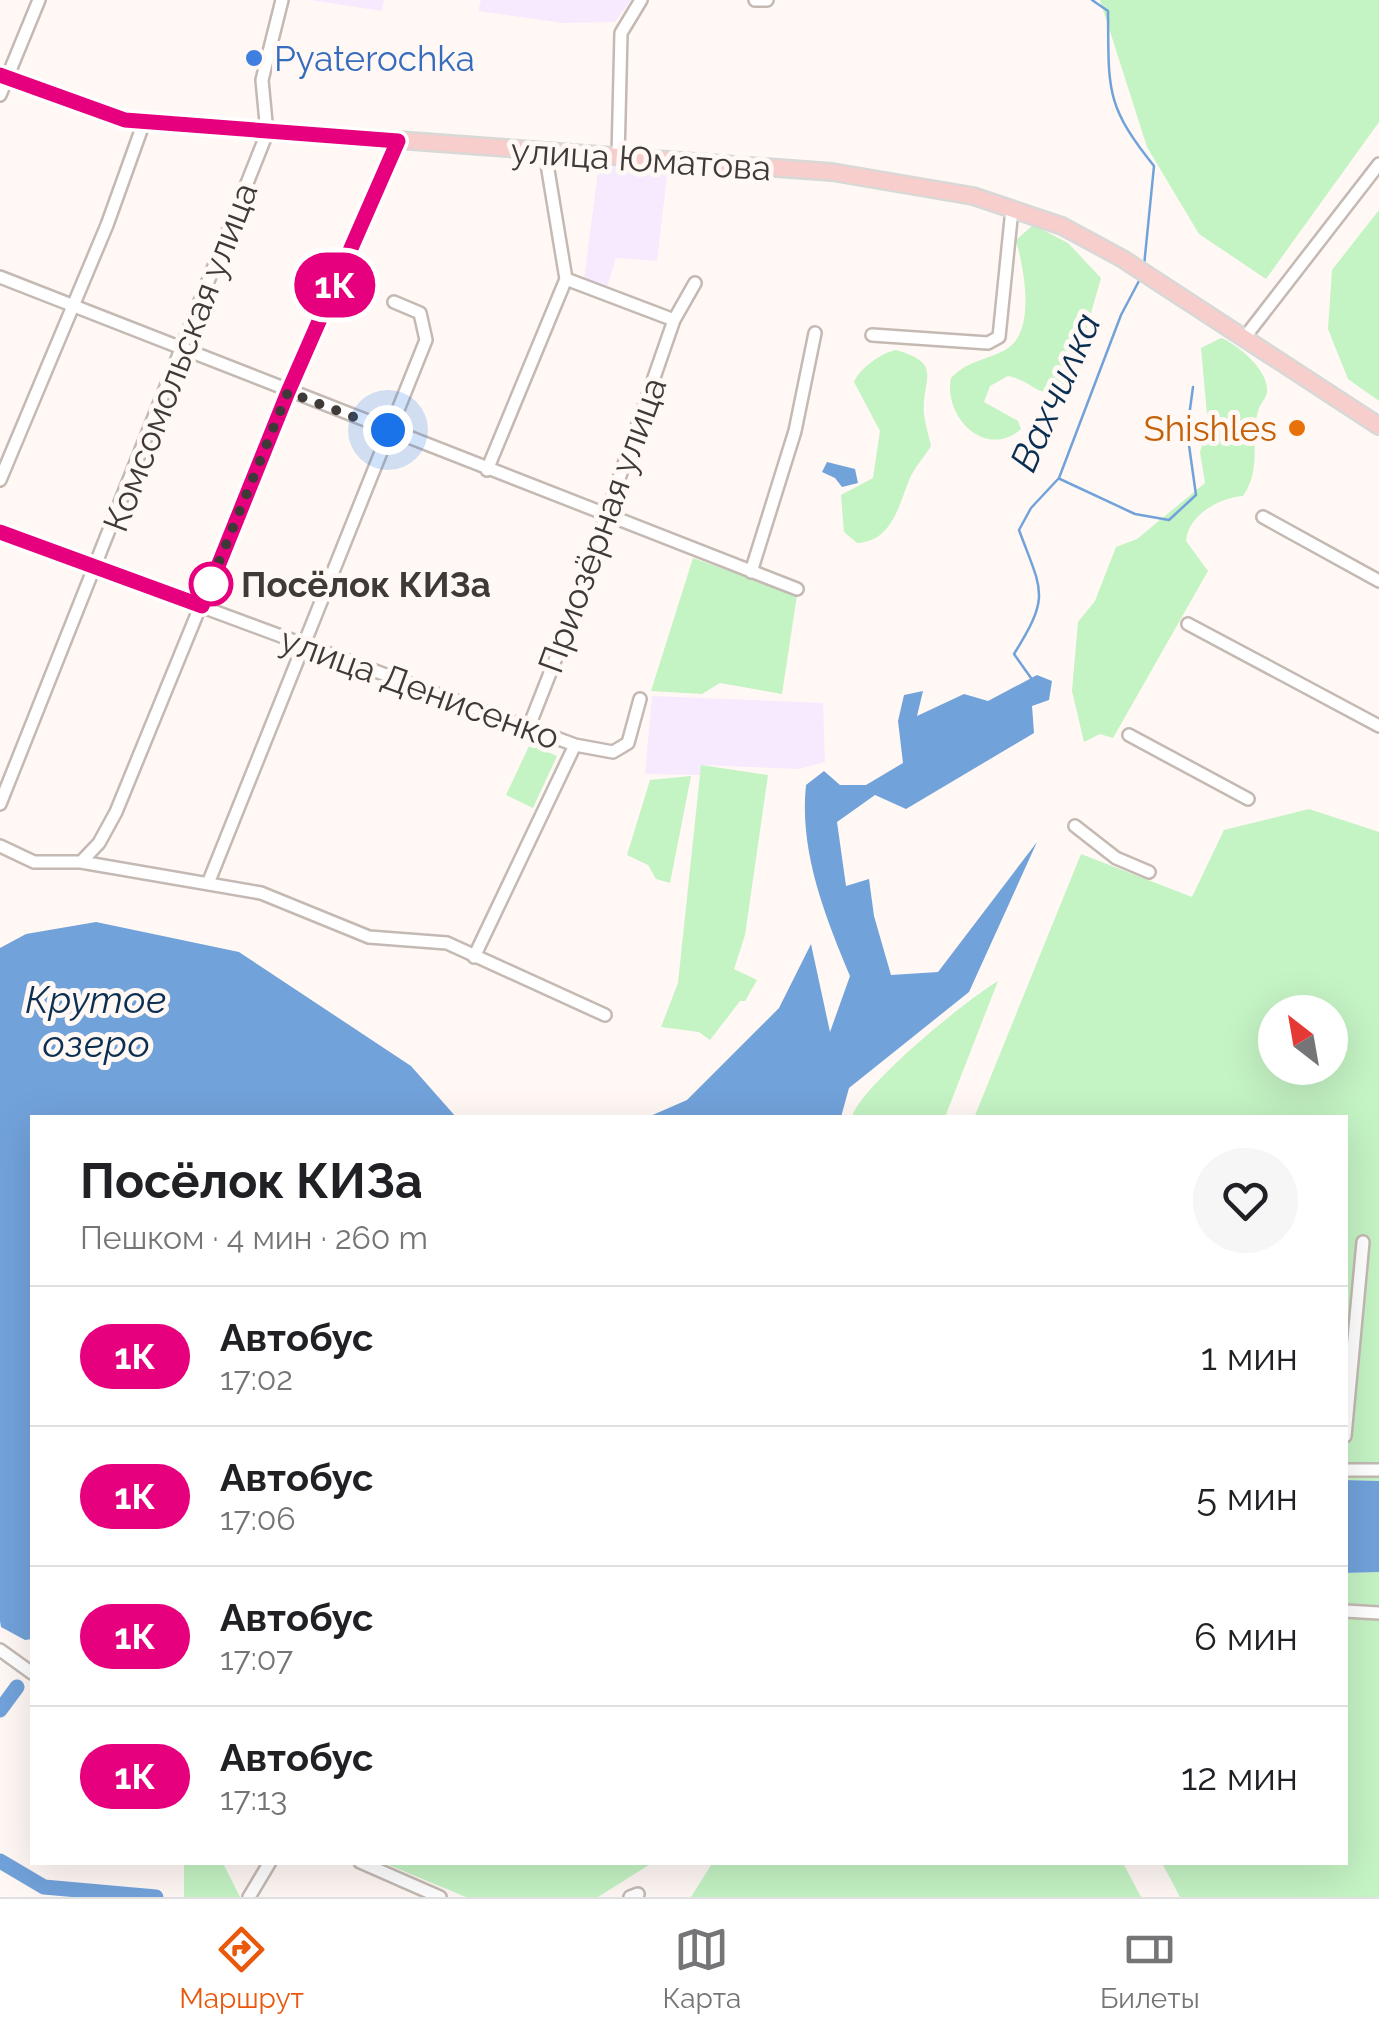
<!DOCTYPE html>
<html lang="ru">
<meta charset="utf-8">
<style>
body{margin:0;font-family:Raleway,sans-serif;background:#f6f6f6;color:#202124;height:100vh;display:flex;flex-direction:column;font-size:38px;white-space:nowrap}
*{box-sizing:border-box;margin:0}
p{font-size:32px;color:#757577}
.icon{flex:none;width:55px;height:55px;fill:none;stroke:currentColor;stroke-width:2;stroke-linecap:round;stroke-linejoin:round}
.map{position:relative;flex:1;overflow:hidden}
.drawer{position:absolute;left:30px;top:1115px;width:1318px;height:750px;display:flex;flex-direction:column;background:#fff;border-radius:0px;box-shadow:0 10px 40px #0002}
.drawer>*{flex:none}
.badge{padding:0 20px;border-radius:32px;font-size:35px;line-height:65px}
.needle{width:65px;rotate:329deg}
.controls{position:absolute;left:1258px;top:995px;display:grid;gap:20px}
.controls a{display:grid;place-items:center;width:90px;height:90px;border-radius:50%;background:#fff;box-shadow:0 10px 40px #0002;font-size:50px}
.you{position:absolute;width:50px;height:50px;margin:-25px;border:8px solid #fff;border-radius:50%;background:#1a73e8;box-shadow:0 0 0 15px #1a73e833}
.map>.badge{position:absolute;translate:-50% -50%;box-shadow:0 0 0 5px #fff}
.round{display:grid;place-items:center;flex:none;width:105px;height:105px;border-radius:52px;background:#f6f6f6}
.head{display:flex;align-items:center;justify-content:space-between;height:170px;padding:0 50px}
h1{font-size:48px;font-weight:700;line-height:75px}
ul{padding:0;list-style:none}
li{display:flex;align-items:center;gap:30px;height:140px;padding:0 50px;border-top:2px solid #e0e0e0}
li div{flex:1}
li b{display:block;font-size:38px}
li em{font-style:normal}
li .badge{min-width:110px;font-weight:700;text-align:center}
.menu{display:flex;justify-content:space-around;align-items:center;height:140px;border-top:2px solid #e0e0e0;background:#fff;font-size:28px;color:#757577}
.menu a{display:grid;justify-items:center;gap:5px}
.menu .on{color:#ea580c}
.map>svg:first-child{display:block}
</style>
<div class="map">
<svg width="1379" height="1897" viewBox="0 0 1379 1897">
<rect width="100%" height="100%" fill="#fff8f4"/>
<path fill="#f6eafe" d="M310,0H384L382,11Z
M481,0H631L615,22L563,23L478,11Z
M599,163L668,167L657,261L616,258L607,287L584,280Z
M652,696L823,703L825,762L798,769L702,765L700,775L645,774Z"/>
<path fill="#c4f3c4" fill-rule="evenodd" d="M1100,0H1379V122L1266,279L1199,234L1147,147Z
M1379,210V401L1348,379L1328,329L1332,270Z
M1033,225L1068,243L1101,278L1083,341L1068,365L1069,383C1037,404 1038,382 1008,376L990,386L984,402L1018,421L1021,429C986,460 943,417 951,378C969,360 984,361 1005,350C1037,333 1024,269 1016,240Z
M1221,338C1237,344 1267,369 1267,389C1268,397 1260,403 1258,411C1250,441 1262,469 1243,496C1219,498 1188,515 1186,541L1208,571L1113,738L1100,734L1084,742L1072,691L1078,622L1095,601L1116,547L1137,539L1205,483L1200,452L1208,425L1201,348Z
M896,350C945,364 921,379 924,414C925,424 929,436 931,446C924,457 914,468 909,480C899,506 891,542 857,543L844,532L841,495L873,478L880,431L854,382C860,368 881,353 896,350Z
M693,558L797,595L782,694L720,683L702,694L651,691Z
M530,744L557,756L533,808L506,795Z
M701,765L768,775L745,935L734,969L757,980L745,1001H740L710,1040L699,1032L661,1027L678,983Z
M691,776L670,883L656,879L648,865L627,855L650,780Z
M1309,809L1379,832V1481L1345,1480V1118H974L1081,854L1192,897L1224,830ZM1275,1012H1330V1068H1275Z
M998,981L945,1117H852C861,1086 967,999 998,981Z
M1379,1572V1897H1180L1162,1863L1345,1862V1573Z
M713,1862L1123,1863L1141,1897H691Z
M184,1863H223L240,1897H184Z
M384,1863L652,1862V1863L598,1897H466Z"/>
<path fill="#71a2da" d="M827,462L855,469L858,483L842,487L835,478L822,472Z
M1037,675L1052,681L1049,700L1032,706L1034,733L906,809L875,795L837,822L846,886L869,879L874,916L891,975L938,972L1037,842L969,992L849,1088L841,1117H648L687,1100L779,1008L811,944L830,1032L850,976C825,916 799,851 806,785L824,771L840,785H866L903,763L898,721L904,695L923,691L917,716L964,694L988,701Z
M96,922L239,952L411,1066L456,1117L32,1118V1639L25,1640L1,1627L0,1621V948L26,934Z
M1345,1480L1379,1481V1572L1345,1573Z"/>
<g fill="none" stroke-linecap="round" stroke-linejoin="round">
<path stroke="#71a2da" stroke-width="2.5" d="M1092,0L1108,11C1109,88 1104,104 1154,166L1144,266
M1060,479L1135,514L1169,520L1196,495L1187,431L1193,387
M1031,678L1014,654C1051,595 1042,592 1019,530L1031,508L1059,478L1121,315L1140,279"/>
<path stroke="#71a2da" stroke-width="15" d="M0,1710L17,1687
M0,1861L44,1887L156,1897"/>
<g stroke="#c4b9b3" stroke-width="16">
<path id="minor" d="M755,0H767
M0,95L39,0
M618,157L621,33L641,0
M0,277L797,589
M674,320L695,283
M872,335L988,343L999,337L1012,209
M1245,337L1379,164
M487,470L566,279L545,152
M0,480L107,225L144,122
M1263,517L1379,581
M0,532L575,745L613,752L628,743L640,699
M751,572L795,431L815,333
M1188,624L1379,726
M528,729L563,640L674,320L566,279
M1129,735L1248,799
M0,804L267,133L262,80L282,0
M1075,826L1116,858L1149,872
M0,846L34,862H81L261,893L369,937L447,943L605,1015
M81,862L99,843L116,812L288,392L398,141
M209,881L426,340L420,313L394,302
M474,957L575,745
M1345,1436L1363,1242
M1345,1470H1379
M1345,1611L1379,1613
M0,1650L32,1673
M360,1862L440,1897
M249,1897L270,1862
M630,1897L638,1894"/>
</g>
<g stroke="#d8d8d7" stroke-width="20">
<path id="major" d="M0,75L125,120L832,172L973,196L1062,226L1123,259L1379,426"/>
</g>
<use href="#minor" stroke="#fff" stroke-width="11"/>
<use href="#major" stroke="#f8cecd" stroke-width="15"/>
</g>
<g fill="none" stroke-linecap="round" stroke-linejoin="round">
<g stroke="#fff" stroke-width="22">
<path id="line" d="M0,75L125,120L398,141L288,392L202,606L0,532"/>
</g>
<use href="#line" stroke="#e6007e" stroke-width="15"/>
<path stroke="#3e3a38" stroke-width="10" stroke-dasharray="0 18" d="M211,584L208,589L288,392L388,430"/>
</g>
<circle fill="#3f7fe0" stroke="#fff8f4" stroke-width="4" cx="254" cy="58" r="10"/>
<circle fill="#e8710a" stroke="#fff8f4" stroke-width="4" cx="1297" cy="428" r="10"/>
<circle fill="#fff" stroke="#e6007e" stroke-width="5" cx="211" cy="584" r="20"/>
<g text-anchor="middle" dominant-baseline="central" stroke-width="10" stroke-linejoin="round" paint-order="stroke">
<g font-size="35" fill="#366cbe" stroke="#fff8f4" text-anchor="start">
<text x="274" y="58">Pyaterochka</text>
</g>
<g font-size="35" fill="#3e3a38" stroke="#fff8f4">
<text transform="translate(641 159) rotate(4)">улица Юматова</text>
<text transform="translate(180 357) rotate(-69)">Комсомольская улица</text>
<text transform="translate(602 525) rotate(-70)">Приозёрная улица</text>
<text transform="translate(420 688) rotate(20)">улица Денисенко</text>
</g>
<g font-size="35" fill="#c56008" stroke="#fff8f4" text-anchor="end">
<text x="1277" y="428">Shishles</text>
</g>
<g font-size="35" font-weight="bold" fill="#3e3a38" stroke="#fff8f4" text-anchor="start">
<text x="241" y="584">Посёлок КИЗа</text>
</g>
<g font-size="38" font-style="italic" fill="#0b2f53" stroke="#fff8f4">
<text transform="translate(1055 392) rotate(-66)">Вахчилка</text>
<text x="96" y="999">Крутое<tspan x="96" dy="44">озеро</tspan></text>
</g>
</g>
</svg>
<div class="controls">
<a><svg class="needle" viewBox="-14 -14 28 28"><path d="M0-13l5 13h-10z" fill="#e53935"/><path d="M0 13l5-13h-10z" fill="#757577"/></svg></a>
</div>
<div class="you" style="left:388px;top:430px"></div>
<b class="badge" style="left:335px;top:285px;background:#e6007e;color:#fff">1К</b>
<section class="drawer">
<div class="head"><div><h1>Посёлок КИЗа</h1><p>Пешком · 4 мин · 260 m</p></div><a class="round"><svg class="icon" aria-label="heart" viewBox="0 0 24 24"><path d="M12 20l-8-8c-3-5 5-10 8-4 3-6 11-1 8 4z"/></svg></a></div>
<ul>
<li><span class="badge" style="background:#e6007e;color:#fff">1К</span><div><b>Автобус</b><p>17:02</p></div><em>1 мин</em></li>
<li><span class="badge" style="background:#e6007e;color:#fff">1К</span><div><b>Автобус</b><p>17:06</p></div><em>5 мин</em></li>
<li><span class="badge" style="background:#e6007e;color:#fff">1К</span><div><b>Автобус</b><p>17:07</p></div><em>6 мин</em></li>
<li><span class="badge" style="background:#e6007e;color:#fff">1К</span><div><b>Автобус</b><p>17:13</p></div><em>12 мин</em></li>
</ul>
</section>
</div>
<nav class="menu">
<a class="on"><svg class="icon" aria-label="directions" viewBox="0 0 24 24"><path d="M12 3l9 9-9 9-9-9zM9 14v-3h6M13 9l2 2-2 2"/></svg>Маршрут</a>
<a><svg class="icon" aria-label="map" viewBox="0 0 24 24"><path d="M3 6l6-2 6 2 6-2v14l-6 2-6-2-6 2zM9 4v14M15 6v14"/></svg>Карта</a>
<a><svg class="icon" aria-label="tickets" viewBox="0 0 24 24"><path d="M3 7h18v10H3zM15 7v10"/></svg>Билеты</a>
</nav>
